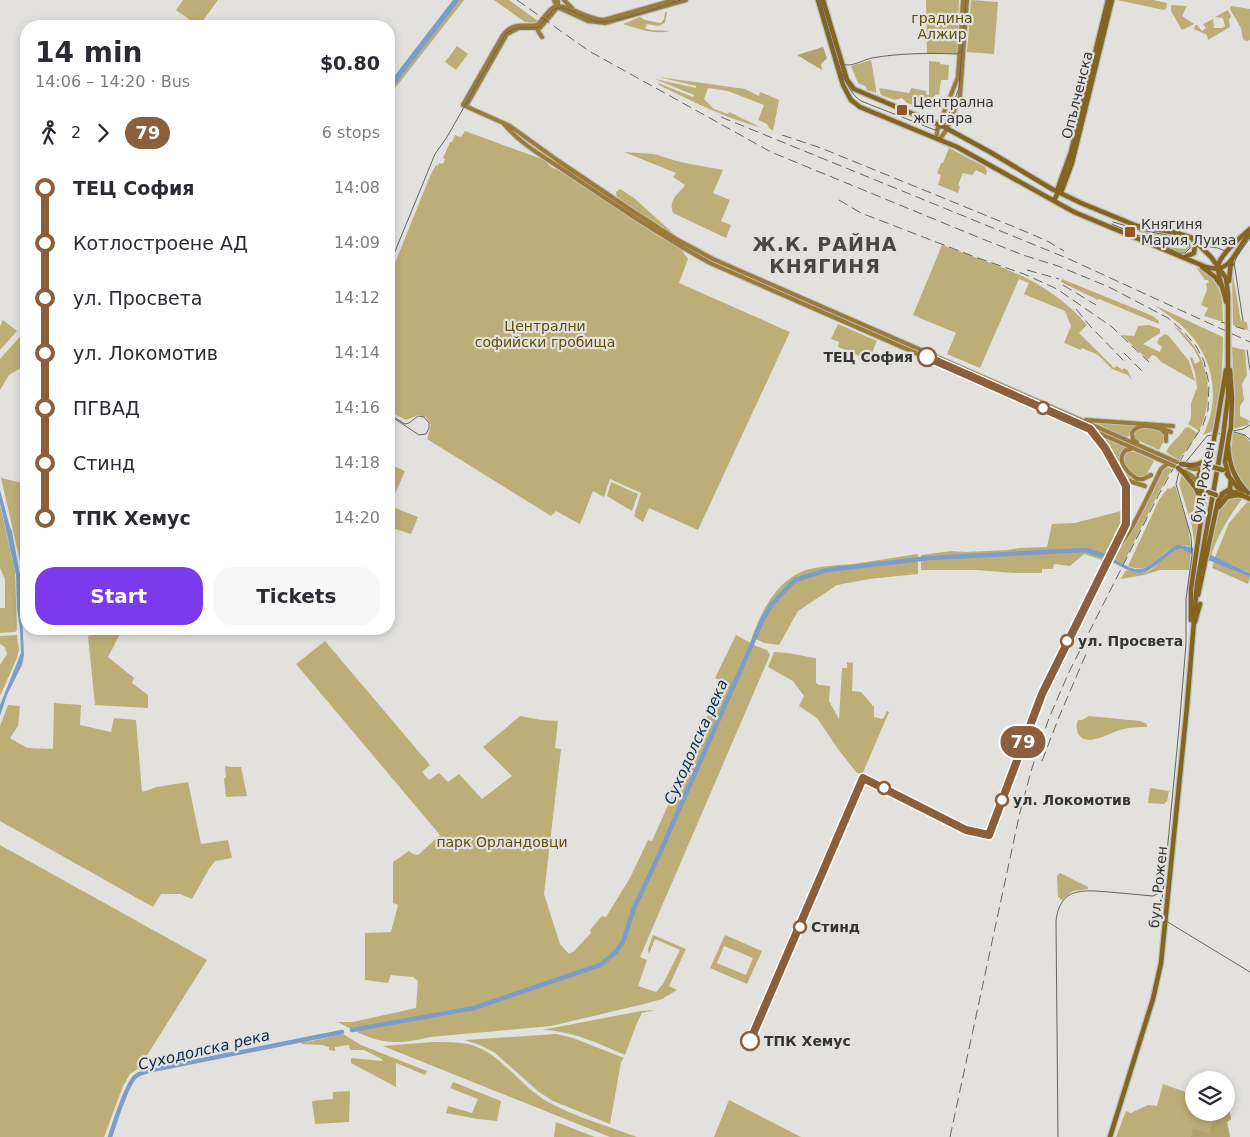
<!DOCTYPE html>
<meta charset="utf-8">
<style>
body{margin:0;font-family:"DejaVu Sans",sans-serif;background:#f7f7f7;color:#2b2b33;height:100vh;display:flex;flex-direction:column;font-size:19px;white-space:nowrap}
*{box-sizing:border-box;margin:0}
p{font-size:16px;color:#7c7c81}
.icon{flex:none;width:28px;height:28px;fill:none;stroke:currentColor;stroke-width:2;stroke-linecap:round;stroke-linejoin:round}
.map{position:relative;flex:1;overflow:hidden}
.side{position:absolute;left:20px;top:20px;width:375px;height:615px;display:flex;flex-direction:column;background:#fff;border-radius:20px;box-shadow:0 2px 8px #0003}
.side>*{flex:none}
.badge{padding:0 10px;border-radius:16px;font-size:18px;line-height:32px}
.tools{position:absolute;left:1185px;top:1071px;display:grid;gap:10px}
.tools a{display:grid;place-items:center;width:50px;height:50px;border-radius:50%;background:#fff;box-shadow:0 2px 8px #0003;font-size:25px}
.map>.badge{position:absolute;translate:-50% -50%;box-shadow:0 0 0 2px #fff}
.legs{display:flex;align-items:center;gap:8px;height:55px;padding:0 15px;font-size:16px}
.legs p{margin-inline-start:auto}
.head{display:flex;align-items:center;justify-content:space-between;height:85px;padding:0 15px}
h1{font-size:28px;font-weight:600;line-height:38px}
.cta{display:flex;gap:10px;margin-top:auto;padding:10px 15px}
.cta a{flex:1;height:58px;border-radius:20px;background:#7c3aed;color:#fff;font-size:20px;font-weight:600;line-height:58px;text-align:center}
.cta a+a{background:#f7f7f7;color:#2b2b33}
ul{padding:0 15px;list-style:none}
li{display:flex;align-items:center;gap:18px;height:55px;font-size:19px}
li i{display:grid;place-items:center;width:8px;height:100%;margin:0 6px;background:currentColor}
li i::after{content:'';width:12px;height:12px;margin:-6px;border:4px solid;border-radius:50%;background:#fff}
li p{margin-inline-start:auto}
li:first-child i{background:linear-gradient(#0000 50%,currentColor 0)}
li:last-child i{background:linear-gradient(currentColor 50%,#0000 0)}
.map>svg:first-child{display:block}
</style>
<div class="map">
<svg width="1250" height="1137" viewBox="0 0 1250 1137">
<rect width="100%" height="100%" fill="#e2e1dd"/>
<path fill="#bdae78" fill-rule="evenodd" d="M183,0H218L199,26L176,10Z
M460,0H464L389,96V93Z
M494,0H509L538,21L534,23L525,22Z
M926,0H959L957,54L927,53Z
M971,0L998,2L994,54L967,52Z
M1117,0H1153L1167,3L1166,9L1164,10Z
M1171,5L1187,6L1182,16L1194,24L1182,30L1171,11Z
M1231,6L1250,9V40L1246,41L1243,39L1241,28L1230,9Z
M1228,10L1231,16L1229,20L1230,27L1208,40L1207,35L1194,29L1195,25H1197L1202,31L1206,28L1203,24L1213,19L1214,28H1222L1225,26L1223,18L1215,17Z
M665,12H667L665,23L658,26L647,24L645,28L651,30L670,31C654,35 639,29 623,24L640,17L645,20L661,23L664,19Z
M457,46L468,54L456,70L445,62Z
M871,60L876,89V93L867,90L865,86L858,83L851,66Z
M929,61L940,62V64L949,65L948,80H941L939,95L936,94L934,97L943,101L937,109L916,101L913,105L907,103L902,98L895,100L881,95L879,88L909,93L911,88L926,91V94L929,95Z
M659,77L745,89L759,96L760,92L777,99L779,100L773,131L769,128L767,124L758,120L764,105L728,91L708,88L704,99L714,109L728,114L729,112L762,128C726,118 693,102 659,85L658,83L693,97L694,95L655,79L696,88V86Z
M465,131L544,160L551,167L558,170L655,234L681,249L688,259L679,283L790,332L698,530L649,508L643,522L634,516L641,493L610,479L604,497L593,491L580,524L556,511L551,516L427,439L431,425L426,417L418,415L406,420L389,411V278L430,176L436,165L438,166L439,163L443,164L445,159L443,158L450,142H452L455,135L461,137Z
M949,148L985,167L987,171L986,175L976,170L972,175L963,173L958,185L960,187L958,193L938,185L941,175L937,173L941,163H943Z
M624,152L654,154L680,162L723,170L713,193L730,200L721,221L731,225L726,238L673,213C668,199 678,195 685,185L673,177L676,173Z
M620,189L634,198L675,235L657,225L617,197L616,192Z
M1135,230L1184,239L1188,243L1189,248L1185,252H1179L1167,247L1186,249L1187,245L1166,243Z
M942,245C999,267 1045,277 1087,325L1079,333L1114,368L1117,366L1122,370L1124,368L1128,371L1132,380L1128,375L1112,369L1098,355L1082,348L1081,350L1064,343L1071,326L1065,311L1024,294L1029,283L1019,279L980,368L947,354L956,333L913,315Z
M1196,267C1221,281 1223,294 1223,322L1204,316L1208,308L1201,305L1207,290L1206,284L1209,282L1208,280H1205Z
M1232,271L1241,321L1247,322L1248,330L1233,325Z
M1062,279L1153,316L1158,320L1159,324L1099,299L1098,300L1061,282Z
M1154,305L1223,337C1223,370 1220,400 1213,431L1203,435C1221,400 1214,359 1187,331C1178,321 1165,313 1154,305Z
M3,320L17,331L0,350V326Z
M838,324L877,341L869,360L838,347L839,342L831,339Z
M1149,325L1160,329V333L1143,344L1160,352L1162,347L1157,343L1159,338L1165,334L1168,335L1189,361L1195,381L1161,362L1156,356L1152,355L1148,360L1122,335L1134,336L1138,326Z
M1174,326C1180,329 1186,336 1191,342C1211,367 1213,402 1199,431L1188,424L1191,418V403L1197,388L1195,373L1190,358L1192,357L1195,364L1200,361L1194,349Z
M26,330V365L9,375L0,390V359Z
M1232,347L1245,350L1247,375L1242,384L1244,400L1240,406V416L1250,421L1248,425L1233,429L1235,415Z
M1091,421L1168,427L1170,429L1137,426L1132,428L1129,436L1125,437Z
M1142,427L1160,429C1167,437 1164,441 1159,450L1135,439L1134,434L1136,430Z
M1189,427L1198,434L1179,460L1166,452C1170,443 1180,437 1185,428Z
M1233,433L1244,435L1250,442V490C1229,479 1231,452 1233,433Z
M1096,434L1127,448L1121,453C1116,467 1131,478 1144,480L1141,484L1123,478L1105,444Z
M1128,452H1135L1154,461L1145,477C1134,479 1126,469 1123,459Z
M389,464L405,471L395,494L389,491Z
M1166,467L1172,469L1156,498L1123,564L1114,559L1162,470Z
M1182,474L1189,480L1200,499L1195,549L1192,526L1179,484Z
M1,478L26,484V583H25Z
M611,482L638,494L632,511L607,496Z
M1175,485L1188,526L1191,547C1159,537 1160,579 1128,566L1159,500L1168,488L1170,489Z
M1237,498L1242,499C1229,517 1218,534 1211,556L1209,555L1217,518L1220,508L1228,499Z
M1247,502L1250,503V573L1215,557L1229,523Z
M0,505L15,571L17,630L15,632L0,633V608H5V579L0,568Z
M393,507L418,517L411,534L389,527V517Z
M1121,511H1124L1122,521L1102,560L1084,554L1070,566L1054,564L1053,569H1042V573H1014L976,570H921V555L951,551L966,552L1007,550L1019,548L1047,547L1052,524L1075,523Z
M1181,549L1191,552L1189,570H1160L1144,575L1121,579L1126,570C1159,583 1157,550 1181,549Z
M918,554V574L869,579L837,585L798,611L779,645L764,643L752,637C762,610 777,580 806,570C821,566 838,565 853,564C875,561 896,557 918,554Z
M1214,562L1250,577L1248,584L1212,568Z
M106,629H113L120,634L108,657L134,678L132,683L148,695V708L95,705L88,636Z
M17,635L19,650L17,658L0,696V665L7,654L5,647L0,644V636Z
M736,635L756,646L767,650L770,655L640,957L647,960L638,986L656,992L663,984L680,950L655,939L649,954L648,949L653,935L686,949L669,986L677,990L662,999L644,1004L551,1026L430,1037C388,1047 375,1042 338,1022H353L416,1008L418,981L413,977L391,975L388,983L365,980V933L391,932L398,905L393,903V862L409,851L413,854L418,855L440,835L296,664L325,641L430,765L422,772L429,780L439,773L448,782L459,774L482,799L512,776L483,747L520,716L541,720L558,721L555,748L561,749L544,894L560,944L569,954L573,952L591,933L590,930L602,916L606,917L630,878L648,840L652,841L723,682L715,678Z
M774,652C788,652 801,656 816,658V683L819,685L830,686L829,701L839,719L842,668H847V662L853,663L852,691L861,692L874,707V717L883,719L887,711L889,712L862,775L856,772L838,749L817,718L799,706L804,696L793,681L768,667Z
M54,703L81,705L80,725L111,732L114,718L136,720L142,792L157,787L188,782L201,844L228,840L232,858L215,861L209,869L192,899L180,894H161L153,907L0,821V726L8,705L20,706L18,726L10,738L27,748L53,749Z
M1089,716L1140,721L1147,724V727C1138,727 1129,727 1120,730C1109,733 1088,747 1079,735C1076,730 1076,725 1078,720H1082Z
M225,766L231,767H241L247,796L226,797L224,778H226Z
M1150,788L1169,791L1167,802H1165V804L1148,803Z
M0,845L207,960L139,1068L130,1074L123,1086L104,1137H0Z
M1060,873L1088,887V889L1073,891L1062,900L1058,897L1057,876Z
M725,935L762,951L747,984L710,968ZM724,946L753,958L746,975L717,963Z
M655,1010L642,1013L637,1023L625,1055C597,1043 574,1031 542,1030L641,1011Z
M343,1034L361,1045L427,1071L425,1075L396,1063V1087L351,1063V1058L382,1061V1059L364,1050H350L349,1045L335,1047V1051L329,1050V1047L322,1045L302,1044L301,1042L312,1041Z
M556,1034L573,1038L624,1058L621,1062L610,1124L553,1101L539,1092L495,1053L482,1046L465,1040Z
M433,1042C445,1042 457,1042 468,1044C501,1052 519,1086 548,1102C575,1117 608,1126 637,1137H610L383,1046Z
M453,1082L501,1101L497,1121L477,1119L446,1113L448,1106L472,1113L478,1099L450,1088Z
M1163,1084L1194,1095V1112H1226V1106L1229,1107L1231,1119L1227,1122L1230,1137H1116L1126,1111L1131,1113L1148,1105L1157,1106Z
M350,1091L349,1122L315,1124L312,1101L333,1099V1092Z
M729,1100L801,1137H714Z
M556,1122L595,1137H554Z"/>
<path fill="#b2a26b" d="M823,47L827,58L821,64L822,70L797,55Z
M1226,1106L1229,1107L1231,1119L1227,1122L1230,1137H1191L1193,1128L1209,1133L1216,1113L1226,1112Z"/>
<path fill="#7a9dc9" d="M453,0H460L389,93V83Z
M0,490L10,527L12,531L20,575L24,655L22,665L7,695L0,716V705L21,653L20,629L17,608L16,575L0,503Z
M1178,545C1198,546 1231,565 1250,573V577L1181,549C1175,550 1172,552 1167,556C1142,577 1142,578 1112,562L1114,559C1140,574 1141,573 1164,554C1168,550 1172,547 1178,545Z"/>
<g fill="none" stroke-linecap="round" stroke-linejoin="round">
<path stroke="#7a9dc9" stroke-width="4.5" d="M352,1030L474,1008L600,965L616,952L623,942L634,908L659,855L763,619L772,604L795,580L827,570L929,558L1086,550L1104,556
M110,1137C114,1125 127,1082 136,1076C143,1071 154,1070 162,1068L342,1032"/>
<g stroke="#bfbfbb" stroke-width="6">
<path id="secondary" d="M554,0L557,7L588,21L605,23L686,0
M564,0L572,8
M674,0L604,20C588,20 564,2 554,7C547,11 543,20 537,25C523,27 513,22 503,35L463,105L510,126L557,160L628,208L676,239L713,259L1177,462
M538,27V31L542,37
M466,106L507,34L519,28H540L558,7V0
M504,124C520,144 546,158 568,173C614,204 661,236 710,263L1174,466
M936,138L938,127L958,77L963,0
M940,139L947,129L960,96L967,0
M1086,420L1173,426
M1160,428L1171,432
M1092,431L1105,448L1126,486L1127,524
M1137,442L1133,439L1132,433C1137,423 1152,426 1161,429L1166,434V441
M1131,449L1126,450C1115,460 1127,472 1137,479H1143L1151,475
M1187,467L1194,469H1202
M1184,471L1192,476L1199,484
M1123,479L1145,486
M1112,552C1128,543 1152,487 1161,469L1167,464"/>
</g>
<g stroke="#bfbfbb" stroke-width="7">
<path id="primary" d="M818,0L843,85L851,100L860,107L957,147L1074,212L1206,267C1233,275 1235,248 1250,234
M823,0L847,80L854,89L944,127L990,152L1052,189L1081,203L1137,226L1177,233L1192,238L1211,257L1226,278L1228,295V315
M1058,192V188L1071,152L1108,0
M1054,201L1058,192L1062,190L1072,163L1112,0
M1185,257L1194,253L1195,245L1193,240
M1202,267L1215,277L1220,284
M1229,281L1231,262
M1226,302C1224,290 1218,279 1218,267C1218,256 1242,236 1250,229
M1230,370L1232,398L1231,427
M1224,428L1228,397V346
M1216,429L1226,370
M1228,445C1229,465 1234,478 1248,493
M1188,465C1206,467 1210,454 1214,440
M1206,467L1211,460L1213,452
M1183,472L1195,487L1201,499
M1227,474L1238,488L1244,491
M1229,476L1225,462L1229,436
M1202,488C1195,477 1199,467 1212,467
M1227,492H1235L1250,499
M1222,494L1230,489L1231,479
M1219,507L1227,497L1237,495L1244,496
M1198,595L1218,501L1223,494
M1191,620V589L1204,499L1201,488
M1195,622L1200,604
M1110,1137L1153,999L1161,963L1187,706L1197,584L1223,437"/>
</g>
<use href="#secondary" stroke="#9b7b3a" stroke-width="4"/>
<use href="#primary" stroke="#846421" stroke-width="4.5"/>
<path stroke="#646461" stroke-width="1" d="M820,0C827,24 840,89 861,101L935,130L941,128L945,124L959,88L966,0
M839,62C848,70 862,60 872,58C900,53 929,53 957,54L961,52
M1112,224L1179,253H1185L1190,248L1189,242L1183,238L1140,230L1113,222
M1210,247L1218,248L1225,251
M1234,262L1243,321
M389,266L435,154L447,137L505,35C515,24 526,30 539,27C545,21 550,10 558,8C568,6 586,20 598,22C616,23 662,6 681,0
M1233,266L1237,256L1250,238
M1247,350L1250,370
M389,414L405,424L409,423L418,416L424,417L429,423V428L426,434L419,435L389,415
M1234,432L1245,435L1250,440
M1185,463L1207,436L1243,429L1250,425
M1179,472L1176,484L1191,536L1192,555L1186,599V644L1179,728L1164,884L1160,914L1166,921L1250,972
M1058,1137L1056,921C1060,887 1082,890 1109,892C1124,893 1138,895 1153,896L1159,893L1164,887"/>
<path stroke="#646461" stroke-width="1" stroke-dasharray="10 5" stroke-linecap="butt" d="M517,0L589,51L771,152L980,238L1023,255L1058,266L1109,287L1168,318L1184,332L1196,346L1204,361L1209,384L1208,410L1203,425L1180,461
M721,117L1069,259L1250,342
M782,135L821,148L1029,233L1049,242L1064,251
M839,200L861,213L975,257L1024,274L1057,289L1112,327L1149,362
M1027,270L1059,279
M1063,285L1096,305
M1076,309L1091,327L1127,364
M1221,322L1250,331
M1124,353L1144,373
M1042,761L1059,717L1086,654
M950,1137L1020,812L1032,768L1049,718L1069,672L1158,496L1173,469"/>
<g stroke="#bfbfbb" stroke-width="7" stroke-linecap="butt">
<path id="primary-bridge" d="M1228,315V346
M1229,436L1231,427
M1223,437L1224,428
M1214,438L1216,429
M1181,464L1188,465
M1212,467L1223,470
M1178,468L1183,472
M1208,492L1216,495"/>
</g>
<use href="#primary-bridge" stroke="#846421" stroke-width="4.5"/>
</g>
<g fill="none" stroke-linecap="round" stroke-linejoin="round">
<g stroke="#fff" stroke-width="11">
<path id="line-1" d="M750,1041L863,778L966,830L989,835L1042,694L1126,524V486L1105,448L1090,429L927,357"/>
</g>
<use href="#line-1" stroke="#8b5e3c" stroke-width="8"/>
</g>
<g fill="#965620" stroke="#e2e1dd" stroke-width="2">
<rect x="896" y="104" width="12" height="12" rx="2.5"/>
<rect x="1124" y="226" width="12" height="12" rx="2.5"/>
</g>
<g fill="#fff" stroke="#8b5e3c" stroke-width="2.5">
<circle cx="927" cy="357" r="9"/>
<circle cx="1043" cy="408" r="6"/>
<circle cx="1067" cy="641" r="6"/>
<circle cx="884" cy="788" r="6"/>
<circle cx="1002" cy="800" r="6"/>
<circle cx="800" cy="927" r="6"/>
<circle cx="750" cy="1041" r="9"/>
</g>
<g text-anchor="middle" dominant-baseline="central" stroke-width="4.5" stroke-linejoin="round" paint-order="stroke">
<g font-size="14" fill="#5f4f08" stroke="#e2e1dd">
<text x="942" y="18">градина<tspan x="942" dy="16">Алжир</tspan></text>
<text x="545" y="326">Централни<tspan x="545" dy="16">софийски гробища</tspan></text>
<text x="502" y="842">парк Орландовци</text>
</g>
<g font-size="14" fill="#353533" stroke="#e2e1dd">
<text transform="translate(1077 95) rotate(-76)">Опълченска</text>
<text transform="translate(1203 482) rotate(-80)">бул. Рожен</text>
<text transform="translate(1158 887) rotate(-84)">бул. Рожен</text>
</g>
<g font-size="14" fill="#353533" stroke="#e2e1dd" text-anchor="start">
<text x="913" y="102">Централна<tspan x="913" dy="16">жп гара</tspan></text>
<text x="1141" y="224">Княгиня<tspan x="1141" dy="16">Мария Луиза</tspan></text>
</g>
<g font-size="14" font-weight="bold" fill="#353533" stroke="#e2e1dd" text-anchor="start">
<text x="913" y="357" text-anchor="end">ТЕЦ София</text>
<text x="1078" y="641">ул. Просвета</text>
<text x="1013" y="800">ул. Локомотив</text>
<text x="811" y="927">Стинд</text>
<text x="764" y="1041">ТПК Хемус</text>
</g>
<g font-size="15" font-style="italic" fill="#052a53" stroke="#e2e1dd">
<text transform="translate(696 742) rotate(-66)">Суходолска река</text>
<text transform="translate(204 1050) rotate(-13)">Суходолска река</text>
</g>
<g font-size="19" font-weight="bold" letter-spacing="1" fill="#484744" stroke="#e2e1dd">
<text x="825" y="244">Ж.К. РАЙНА<tspan x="825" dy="22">КНЯГИНЯ</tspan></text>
</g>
</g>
</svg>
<div class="tools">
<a><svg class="icon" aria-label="layers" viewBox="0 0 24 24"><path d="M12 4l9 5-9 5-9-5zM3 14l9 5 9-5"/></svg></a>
</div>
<b class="badge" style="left:1023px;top:742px;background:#8b5e3c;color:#fff">79</b>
<section class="side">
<div class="head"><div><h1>14 min</h1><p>14:06 – 14:20 · Bus</p></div><b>$0.80</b></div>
<div class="legs"><svg class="icon" aria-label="walk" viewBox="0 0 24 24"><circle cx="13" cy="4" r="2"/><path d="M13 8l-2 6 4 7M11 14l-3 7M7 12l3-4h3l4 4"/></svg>2<svg class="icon" aria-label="forward" viewBox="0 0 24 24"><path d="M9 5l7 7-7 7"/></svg><b class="badge" style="background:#8b5e3c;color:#fff">79</b><p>6 stops</p></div>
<ul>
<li><i style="color:#8b5e3c"></i><b>ТЕЦ София</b><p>14:08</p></li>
<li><i style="color:#8b5e3c"></i><span>Котлостроене АД</span><p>14:09</p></li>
<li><i style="color:#8b5e3c"></i><span>ул. Просвета</span><p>14:12</p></li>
<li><i style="color:#8b5e3c"></i><span>ул. Локомотив</span><p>14:14</p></li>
<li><i style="color:#8b5e3c"></i><span>ПГВАД</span><p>14:16</p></li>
<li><i style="color:#8b5e3c"></i><span>Стинд</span><p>14:18</p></li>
<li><i style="color:#8b5e3c"></i><b>ТПК Хемус</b><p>14:20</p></li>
</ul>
<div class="cta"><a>Start</a><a>Tickets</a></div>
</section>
</div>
